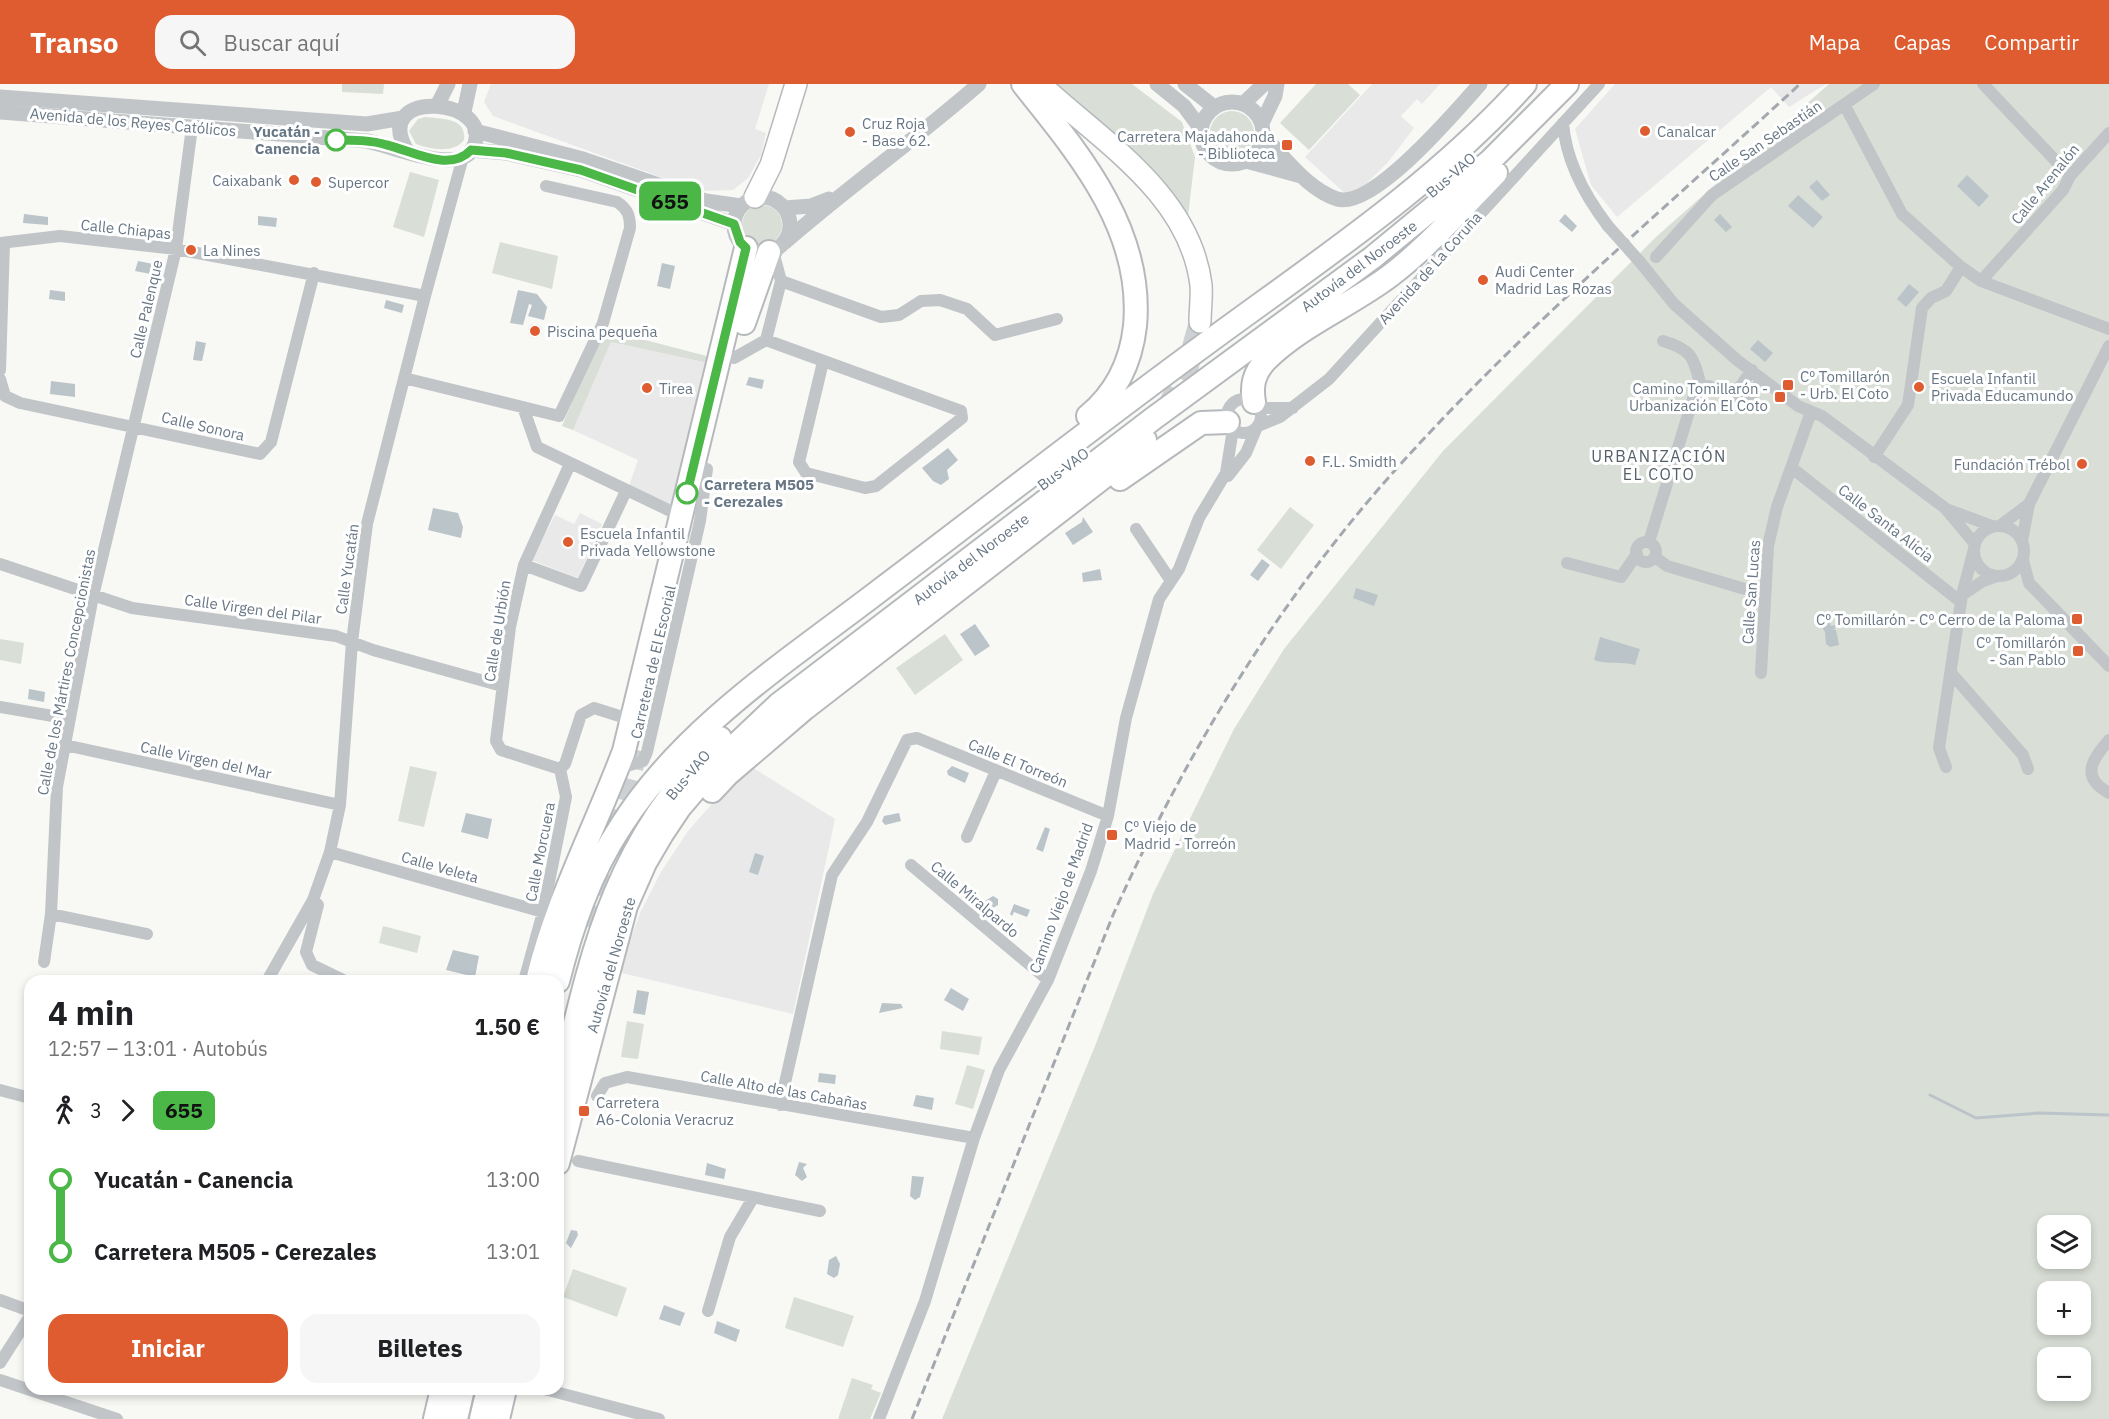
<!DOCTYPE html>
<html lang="es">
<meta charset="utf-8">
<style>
body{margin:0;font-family:"IBM Plex Sans",sans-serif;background:#f6f6f6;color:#202124;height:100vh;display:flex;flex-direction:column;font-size:22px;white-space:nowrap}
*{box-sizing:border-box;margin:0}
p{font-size:20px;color:#757577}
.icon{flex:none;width:33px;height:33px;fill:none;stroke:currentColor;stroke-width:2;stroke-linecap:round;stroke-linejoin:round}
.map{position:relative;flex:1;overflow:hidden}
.panel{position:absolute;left:24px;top:891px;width:540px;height:420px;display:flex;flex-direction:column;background:#fff;border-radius:18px;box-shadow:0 3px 9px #0003}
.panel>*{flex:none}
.badge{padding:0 12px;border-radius:9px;font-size:21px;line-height:39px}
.tools{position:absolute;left:2037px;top:1131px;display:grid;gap:12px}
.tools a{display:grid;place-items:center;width:54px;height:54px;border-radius:12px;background:#fff;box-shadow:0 3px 9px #0003;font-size:30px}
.map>.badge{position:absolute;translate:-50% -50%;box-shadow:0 0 0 3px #fff}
.legs{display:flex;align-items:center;gap:9px;height:66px;padding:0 24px;font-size:20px}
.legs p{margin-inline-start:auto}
.head{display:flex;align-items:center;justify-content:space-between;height:102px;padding:0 24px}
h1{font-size:33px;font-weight:800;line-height:45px}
.cta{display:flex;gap:12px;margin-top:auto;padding:12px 24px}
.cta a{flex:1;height:69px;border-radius:18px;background:#de5c2f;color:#fff;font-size:24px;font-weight:800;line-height:69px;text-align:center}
.cta a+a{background:#f6f6f6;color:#202124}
ul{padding:0 24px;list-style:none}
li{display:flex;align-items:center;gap:21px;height:72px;font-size:22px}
li i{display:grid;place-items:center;width:9px;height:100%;margin:0 8px;background:currentColor}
li i::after{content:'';width:15px;height:15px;margin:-8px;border:4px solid;border-radius:50%;background:#fff}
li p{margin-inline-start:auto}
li:first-child i{background:linear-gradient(#0000 50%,currentColor 0)}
li:last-child i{background:linear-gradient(currentColor 50%,#0000 0)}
header{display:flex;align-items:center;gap:36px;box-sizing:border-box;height:84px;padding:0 30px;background:#de5c2f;color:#fff}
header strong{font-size:28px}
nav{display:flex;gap:33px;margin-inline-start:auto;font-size:21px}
.search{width:420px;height:54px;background:#f6f6f6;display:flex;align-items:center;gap:15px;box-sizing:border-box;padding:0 21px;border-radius:18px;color:#757577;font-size:22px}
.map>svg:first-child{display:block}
</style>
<header>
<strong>Transo</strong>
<div class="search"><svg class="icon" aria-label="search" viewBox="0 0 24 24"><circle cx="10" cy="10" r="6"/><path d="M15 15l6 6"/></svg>Buscar aquí</div>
<nav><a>Mapa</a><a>Capas</a><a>Compartir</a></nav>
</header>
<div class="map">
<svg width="2109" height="1335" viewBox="0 0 2109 1335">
<rect width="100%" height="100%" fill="#f8f8f5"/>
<path fill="#e8e9e8" d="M491,0H769L755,45L766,49L761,71L748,94L733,106L699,107L493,32L484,18Z
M1372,0H1440L1422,20L1417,15L1401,32L1414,44L1389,77L1356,110L1348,112L1305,73Z
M1615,0H1826L1789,23L1771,3L1617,133L1591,101L1575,45Z
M611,258L708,279L683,396L672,422L629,402L638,376L573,346Z
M580,429L602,440L578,494L531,476L555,431L574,440Z
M747,680L835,735L793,930L618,888L641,827L661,788L688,747Z"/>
<path fill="#d9ded6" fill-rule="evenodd" d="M342,0H384L383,10L342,8Z
M1055,0H1132L1182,38L1195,73L1188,132L1165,99Z
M1316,0H1348L1360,11L1309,66L1280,39Z
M1829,0H2109V1335H942L1095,962L1153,810L1234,645L1284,565L1443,367L1656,153ZM2048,1142H2080V1174H2048ZM2048,1208H2080V1240H2048ZM2048,1274H2080V1306H2048Z
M1210 49a22 22 0 1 1 44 0a22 22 0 1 1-44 0Z
M425,33C441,35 467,33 464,56C454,70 430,65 416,60L409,47L418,35Z
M410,88L439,96L424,153L393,143Z
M742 141a20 20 0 1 1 40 0a20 20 0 1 1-40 0Z
M500,158L558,172L552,205L492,189Z
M603,245L714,274L708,279L611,258L573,346L562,342Z
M1290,423L1314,441L1281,485L1257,466Z
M945,550L963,576L915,611L896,584Z
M0,555L24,559L21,580L0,576Z
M410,682L437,688L424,743L398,737Z
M383,842L421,852L417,869L379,859Z
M627,937L644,940L638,975L621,973Z
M942,947L982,953L979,971L940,965Z
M967,981L985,986L973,1025L955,1020Z
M573,1185L627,1204L617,1233L563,1213Z
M794,1213L854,1232L843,1263L785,1244Z
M852,1294L873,1301L871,1305L881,1309L870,1335H838Z"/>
<path fill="#bac4c9" d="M1967,91L1989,112L1979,123L1957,102Z
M1817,96L1830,111L1822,117L1809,103Z
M1798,111L1823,133L1813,144L1788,122Z
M24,130L48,133V141L23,139Z
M1565,130L1577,142L1572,148L1559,137Z
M1720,130L1732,143L1726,148L1714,136Z
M258,132L277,134L276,143L258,141Z
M138,177L158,181L156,191L135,187Z
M662,179L675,182L670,205L657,202Z
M1909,200L1919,208L1906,223L1897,215Z
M50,206L65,208V217L49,215Z
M518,206L537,210L547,223L544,236L528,232L532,221L529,220L523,241L510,239Z
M386,216L404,221L402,229L384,224Z
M528 247a7 7 0 1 1 14 0a7 7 0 1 1-14 0Z
M1758,256L1773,269L1765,278L1750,265Z
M196,257L206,259L202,277L193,276Z
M749,293L764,296L762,305L746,301Z
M51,297L75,300V313L50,310Z
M948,364L958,376L947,386L949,395L941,401L933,397L922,384Z
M433,424L458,429L463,443L461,454L428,446Z
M1083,433L1093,448L1073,461L1065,449L1082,438Z
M1262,475L1270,481L1258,497L1250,491Z
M1100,485L1102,496L1083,498L1082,489Z
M1356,504L1378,511L1374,522L1353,514Z
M1824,533H1828L1831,542L1835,541V545L1832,546H1836L1839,561L1830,563L1826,560L1825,548L1822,543L1825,539Z
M975,540L990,562L975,572L960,550Z
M1600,553L1640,565L1635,581C1621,577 1608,581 1594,576Z
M29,605L45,608L44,618L28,615Z
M952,682L969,689L965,699L948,691L947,687Z
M466,729L492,735L488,755L461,748Z
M899,729L901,737L885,741L882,737L884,732Z
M1045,743L1050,745L1043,768L1036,765Z
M755,769L764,772L758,791L749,788Z
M993,812L998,815V821L983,830L979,824L980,820Z
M1014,820L1030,826L1027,833L1014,828L1012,832L1010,830Z
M453,866L479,872L475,893L446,886Z
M951,904L969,915L963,927L944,916Z
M637,906L649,908L645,931L633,929Z
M882,919L901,920L903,924L879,929Z
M819,989L836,991L835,1000L818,998Z
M916,1011L934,1014L932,1026L913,1022Z
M799,1078L807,1080L803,1084L807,1093L802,1097L795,1091Z
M707,1079L726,1085L724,1095L705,1091Z
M912,1092L924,1093L920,1113L915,1116L910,1112Z
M571,1146L577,1147L578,1151L571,1164L566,1159Z
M836,1172L840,1180L838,1191L834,1194L827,1190L829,1176Z
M664,1221L685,1229L680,1242L659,1235Z
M717,1237L740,1246L736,1258L714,1249Z"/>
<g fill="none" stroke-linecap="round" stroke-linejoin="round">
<path stroke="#bac4c9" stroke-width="3" d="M1930,1011L1976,1034L2039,1029L2109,1031"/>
<path stroke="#cdd1d3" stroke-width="22" stroke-dasharray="22 11" stroke-linecap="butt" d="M1167,325L1187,285L1200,238
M615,748L637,666
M589,843L606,780"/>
<g stroke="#b6b9bc" stroke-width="24">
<path id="trunk" d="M1040,0C1101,57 1190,110 1201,201C1202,213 1200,226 1200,238
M755,113L771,81L796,0"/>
</g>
<g stroke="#b6b9bc" stroke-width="26">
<path id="motorway" d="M1023,0C1079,70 1144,146 1135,242C1131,278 1116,309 1088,332
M744,239L769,168
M1254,318C1251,301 1254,289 1266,276C1301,241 1352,221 1391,191C1429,162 1462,124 1496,89
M1120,395L1201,339L1228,338
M712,707L728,690L804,625L1123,378L1145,356
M537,897C556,817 595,744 624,667L746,164
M558,897C572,842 590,789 621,742C683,644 789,576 879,507C988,425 1096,340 1207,259C1317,178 1433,102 1525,0
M558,1010C593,864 611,766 720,654
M558,1079L626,822L645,779L662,750L680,723L721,675L779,620L1154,334L1372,174L1490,77L1567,0
M435,1335L442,1305
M456,1335L463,1305
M481,1335L488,1305
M498,1335L505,1305"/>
</g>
<path stroke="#c1c5c8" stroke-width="12" d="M1983,0L2070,92
M1845,22L1902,130L1961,183L1981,197L2109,245
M1563,39C1566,78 1585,112 1608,142
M0,159L60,152L176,165L425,212
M773,167L781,197L881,233L899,231L921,217L940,216L967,225L995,251L1057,235
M1656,173L1712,111L1874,0
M1640,178L1674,220L1737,276L1798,322L1822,332L1945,424L1975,460
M1981,197L2063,106L2070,92L2109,49
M766,256L961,327L962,334L876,402L865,404L806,389L799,378L823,278
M1663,257C1693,266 1693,273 1701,302
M734,274L766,256L781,197
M0,286L4,159
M1752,286L1740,303L1727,309L1745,316L1751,312L1762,295
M404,294L559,332L603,239L630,144C630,132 628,125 617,118L546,102
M0,295L5,312L20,319L260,370L271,358L314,189
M1227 332a17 17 0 1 1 34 0a17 17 0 1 1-34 0Z
M523,323L537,363L681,432
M1260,324H1293
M1258,342L1280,333L1329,295L1599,0
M1874,373L1908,321L1922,224L1931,214L1946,207L1961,183
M1792,384L1961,518
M1228,392L1246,369L1257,343
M1949,426L1992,442
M2001,441L2029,420
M1974 467a25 25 0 1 1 50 0a25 25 0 1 1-50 0Z
M1136,445L1171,497
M2022,457L2029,420L2109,262
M1649,458L1696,305L1708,302L1727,309
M1636 468a10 10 0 1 1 20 0a10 10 0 1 1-20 0Z
M1655,473L1667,482L1745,505
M2023,476L2029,499L2109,582
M1567,479L1621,493L1637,470
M0,480L132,524L336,552L373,566L502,602
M524,481L581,502L626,407
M1962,511L1983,497L1997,492
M1761,589L1768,462L1777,423L1811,328
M1951,589L2023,671L2028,685
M0,623L70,635
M2109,656C2092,675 2080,693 2109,709
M65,661L340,721
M624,668L630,681L643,677L647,668L700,437L707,385
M1946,683L1939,664L1962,511L1974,465
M560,685L501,666L496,657L510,543L524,481L570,380
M967,753L996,687
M330,768L543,828
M911,781L1048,896
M313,816L318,821L306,868L312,881L345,897
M51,830L147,850
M44,878L51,830L57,703L93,512L176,165L192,43
M267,897L313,816L330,768L340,721L352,558L367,440L425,212L463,73
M524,897L543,828L566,713L560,685L565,680L581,631L594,624L632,636
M0,1006L30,1014
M597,1012L605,999L627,993L974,1054
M780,1021L832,791L867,738L907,656L917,654L1108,732
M578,1077L820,1127
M0,1216L30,1227
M708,1227L730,1153L753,1114
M0,1279L30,1232
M0,1296L117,1335
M544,1305L659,1335
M879,1335L925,1217L974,1054L999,986L1048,896L1091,787L1108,732L1126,634L1159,515L1179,485L1199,434L1226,389L1233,345"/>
<path stroke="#c1c5c8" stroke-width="15" d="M1157,0L1184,22L1201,45
M1185,0L1214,23
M0,13L367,40L403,34
M1201 49a31 31 0 1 1 62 0a31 31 0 1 1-62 0Z
M1244,19L1264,0
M437,22L448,0
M0,28L367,57C389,61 457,91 472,66C502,13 366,2 408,68
M464,28L470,0
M1262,39L1275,12L1277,0
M475,47L583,75L706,117L741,122
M1264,53C1286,74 1307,105 1337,115C1373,126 1456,27 1480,0
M471,66L506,69L581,86L734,140
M1246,77L1301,92
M734 141a28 28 0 1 1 56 0a28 28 0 1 1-56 0Z
M785,124L811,122L829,115
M785,158C848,103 916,55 979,0"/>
<use href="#trunk" stroke="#fff" stroke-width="21"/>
<use href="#motorway" stroke="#fff" stroke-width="22"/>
<path stroke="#a2a8ae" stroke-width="3" stroke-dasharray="9 4.5" stroke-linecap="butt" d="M912,1335L1113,831C1183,676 1270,530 1382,401C1509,256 1659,130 1800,0"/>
<path stroke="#c1c5c8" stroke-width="12" d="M1608,142L1640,178"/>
</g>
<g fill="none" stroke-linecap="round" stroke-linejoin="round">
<g stroke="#fff" stroke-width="14">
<path id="line-1" d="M336,56C353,56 371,56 387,61C412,67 450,89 471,66L506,69L581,86L734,140L740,158L746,164L687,409"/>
</g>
<use href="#line-1" stroke="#4ab747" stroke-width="9"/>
</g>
<g fill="#de5c2f" stroke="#fff" stroke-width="2">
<circle cx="1645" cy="47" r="6"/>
<circle cx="850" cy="48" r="6"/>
<rect x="1281" y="55" width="12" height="12" rx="3"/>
<circle cx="294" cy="96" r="6"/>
<circle cx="316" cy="98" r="6"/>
<circle cx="191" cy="166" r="6"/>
<circle cx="1483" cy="196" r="6"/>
<circle cx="535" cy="247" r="6"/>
<rect x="1782" y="295" width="12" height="12" rx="3"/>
<circle cx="1919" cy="303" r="6"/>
<circle cx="647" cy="304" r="6"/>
<rect x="1774" y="307" width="12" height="12" rx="3"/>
<circle cx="1310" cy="377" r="6"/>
<circle cx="2082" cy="380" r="6"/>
<circle cx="568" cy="458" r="6"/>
<rect x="2071" y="529" width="12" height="12" rx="3"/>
<rect x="2072" y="561" width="12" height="12" rx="3"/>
<rect x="1106" y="745" width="12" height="12" rx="3"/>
<rect x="578" y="1021" width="12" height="12" rx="3"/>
</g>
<g fill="#fff" stroke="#4ab747" stroke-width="3">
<circle cx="336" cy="56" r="10"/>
<circle cx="687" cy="409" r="10"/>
</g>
<g text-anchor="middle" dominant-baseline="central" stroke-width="6" stroke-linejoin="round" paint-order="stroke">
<g font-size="15" fill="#687785" stroke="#fff">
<text transform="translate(133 38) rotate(5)">Avenida de los Reyes Católicos</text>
<text transform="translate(1765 57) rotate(-34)">Calle San Sebastián</text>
<text transform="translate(1451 91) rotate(-41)">Bus-VAO</text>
<text transform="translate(2045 100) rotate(-51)">Calle Arenalón</text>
<text transform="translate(126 145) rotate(6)">Calle Chiapas</text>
<text transform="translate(1359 182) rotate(-37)">Autovía del Noroeste</text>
<text transform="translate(1430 184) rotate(-48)">Avenida de La Coruña</text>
<text transform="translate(146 225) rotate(-77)">Calle Palenque</text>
<text transform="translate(203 342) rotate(13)">Calle Sonora</text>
<text transform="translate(1063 385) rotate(-37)">Bus-VAO</text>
<text transform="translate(1886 439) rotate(38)">Calle Santa Alicia</text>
<text transform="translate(971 475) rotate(-37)">Autovía del Noroeste</text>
<text transform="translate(347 485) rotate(-82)">Calle Yucatán</text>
<text transform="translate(1751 508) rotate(-86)">Calle San Lucas</text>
<text transform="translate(253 525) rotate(8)">Calle Virgen del Pilar</text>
<text transform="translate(497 547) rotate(-81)">Calle de Urbión</text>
<text transform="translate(653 578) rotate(-77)">Carretera de El Escorial</text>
<text transform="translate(66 588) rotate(-79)">Calle de los Mártires Concepcionistas</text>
<text transform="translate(206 676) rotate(12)">Calle Virgen del Mar</text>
<text transform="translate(1018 679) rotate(22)">Calle El Torreón</text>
<text transform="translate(688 691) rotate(-50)">Bus-VAO</text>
<text transform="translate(540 768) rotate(-79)">Calle Morcuera</text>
<text transform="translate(440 783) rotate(16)">Calle Veleta</text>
<text transform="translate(1061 814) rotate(-70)">Camino Viejo de Madrid</text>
<text transform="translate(975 815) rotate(40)">Calle Miralpardo</text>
<text transform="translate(611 881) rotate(-74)">Autovía del Noroeste</text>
<text transform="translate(784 1006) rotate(10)">Calle Alto de las Cabañas</text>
</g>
<g font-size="15" fill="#687785" stroke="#fff" text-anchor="start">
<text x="862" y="39">Cruz Roja<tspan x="862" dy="17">- Base 62.</tspan></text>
<text x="1657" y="47">Canalcar</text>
<text x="1275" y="52" text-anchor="end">Carretera Majadahonda<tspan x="1275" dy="17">- Biblioteca</tspan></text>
<text x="282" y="96" text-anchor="end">Caixabank</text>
<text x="328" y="98">Supercor</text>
<text x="203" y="166">La Nines</text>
<text x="1495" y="187">Audi Center<tspan x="1495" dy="17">Madrid Las Rozas</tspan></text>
<text x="547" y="247">Piscina pequeña</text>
<text x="1800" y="292">Cº Tomillarón<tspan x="1800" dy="17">- Urb. El Coto</tspan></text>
<text x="1931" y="294">Escuela Infantil<tspan x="1931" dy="17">Privada Educamundo</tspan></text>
<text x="659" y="304">Tirea</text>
<text x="1768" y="304" text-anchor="end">Camino Tomillarón -<tspan x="1768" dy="17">Urbanización El Coto</tspan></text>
<text x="1322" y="377">F.L. Smidth</text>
<text x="2070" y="380" text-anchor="end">Fundación Trébol</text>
<text x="580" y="449">Escuela Infantil<tspan x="580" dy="17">Privada Yellowstone</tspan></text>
<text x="2065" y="535" text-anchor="end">Cº Tomillarón - Cº Cerro de la Paloma</text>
<text x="2066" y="558" text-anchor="end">Cº Tomillarón<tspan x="2066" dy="17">- San Pablo</tspan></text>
<text x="1124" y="742">Cº Viejo de<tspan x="1124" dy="17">Madrid - Torreón</tspan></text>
<text x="596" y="1018">Carretera<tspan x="596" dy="17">A6-Colonia Veracruz</tspan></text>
</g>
<g font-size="15" font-weight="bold" fill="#687785" stroke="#fff" text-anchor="end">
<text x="320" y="47">Yucatán -<tspan x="320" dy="17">Canencia</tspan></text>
<text x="704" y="400" text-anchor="start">Carretera M505<tspan x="704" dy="17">- Cerezales</tspan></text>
</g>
<g font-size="16" letter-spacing="1.5" fill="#55606a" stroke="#fff">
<text x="1659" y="372">URBANIZACIÓN<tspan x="1659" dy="18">EL COTO</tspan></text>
</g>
</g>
</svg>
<div class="tools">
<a><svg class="icon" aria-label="layers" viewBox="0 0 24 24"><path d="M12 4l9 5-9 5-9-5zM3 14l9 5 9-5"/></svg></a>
<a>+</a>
<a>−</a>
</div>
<b class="badge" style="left:670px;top:117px;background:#4ab747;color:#111">655</b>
<section class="panel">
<div class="head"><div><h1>4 min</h1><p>12:57 – 13:01 · Autobús</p></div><b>1.50 €</b></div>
<div class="legs"><svg class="icon" aria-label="walk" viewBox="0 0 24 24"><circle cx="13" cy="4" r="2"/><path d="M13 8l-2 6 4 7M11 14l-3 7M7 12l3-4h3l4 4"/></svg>3<svg class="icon" aria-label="forward" viewBox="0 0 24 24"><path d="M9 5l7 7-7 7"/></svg><b class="badge" style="background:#4ab747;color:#111">655</b></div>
<ul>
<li><i style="color:#4ab747"></i><b>Yucatán - Canencia</b><p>13:00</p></li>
<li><i style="color:#4ab747"></i><b>Carretera M505 - Cerezales</b><p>13:01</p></li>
</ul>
<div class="cta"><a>Iniciar</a><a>Billetes</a></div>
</section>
</div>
